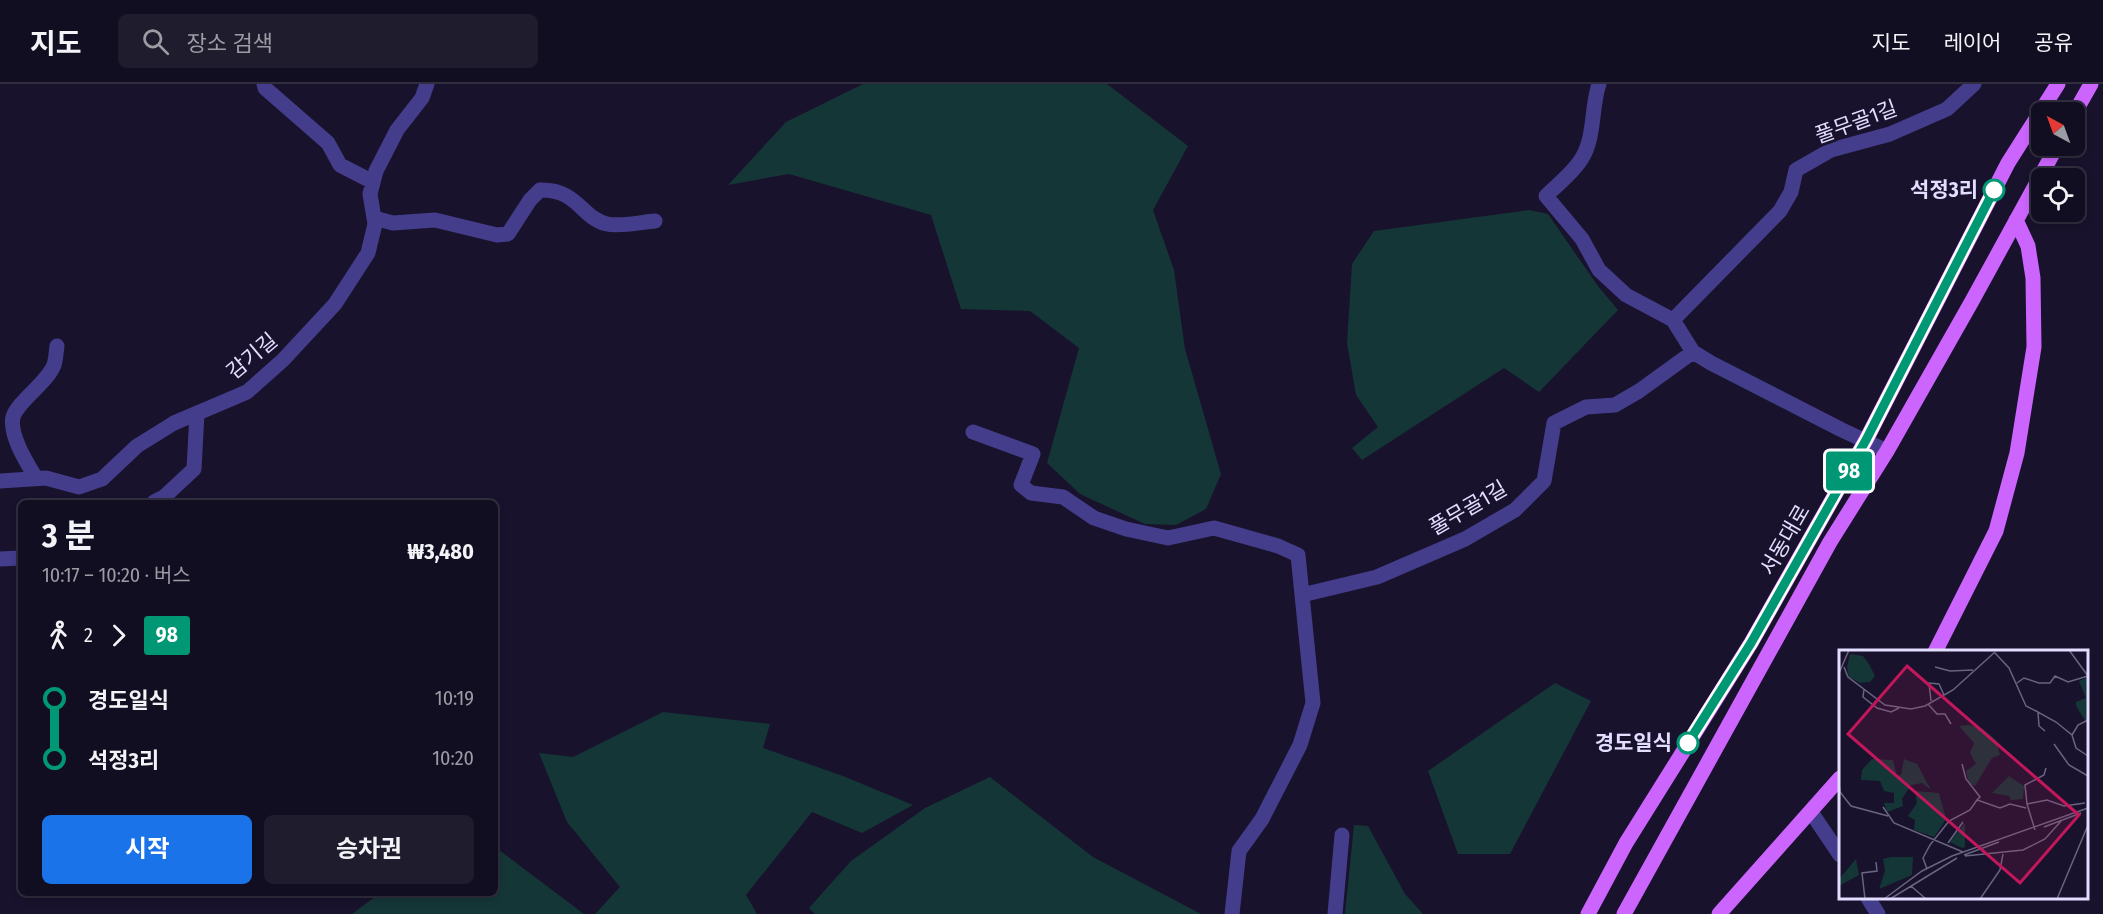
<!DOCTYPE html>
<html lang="ko">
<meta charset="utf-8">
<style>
body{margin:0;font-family:"Fira Sans Condensed","Noto Sans KR",sans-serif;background:#1f1c2e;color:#f1f3f6;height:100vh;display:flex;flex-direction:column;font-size:22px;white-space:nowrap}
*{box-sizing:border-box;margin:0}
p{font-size:20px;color:#9c9ca5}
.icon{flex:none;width:33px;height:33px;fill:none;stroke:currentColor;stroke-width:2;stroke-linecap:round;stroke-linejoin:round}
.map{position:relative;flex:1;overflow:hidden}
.side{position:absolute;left:18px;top:416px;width:480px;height:396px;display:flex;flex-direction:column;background:#120e21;border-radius:9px;box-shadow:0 3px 9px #0003,0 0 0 2px #312e3f}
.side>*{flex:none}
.badge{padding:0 12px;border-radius:4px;font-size:21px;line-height:39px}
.needle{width:39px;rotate:319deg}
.buttons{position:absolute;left:2031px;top:18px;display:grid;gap:12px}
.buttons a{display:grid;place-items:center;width:54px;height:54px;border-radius:9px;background:#120e21;box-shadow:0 3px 9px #0003,0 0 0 2px #312e3f;font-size:30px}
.map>.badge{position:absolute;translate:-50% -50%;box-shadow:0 0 0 3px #fff}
.legs{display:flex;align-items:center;gap:9px;height:66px;padding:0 24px;font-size:20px}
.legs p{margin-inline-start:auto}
.head{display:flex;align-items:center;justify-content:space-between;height:102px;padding:0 24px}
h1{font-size:33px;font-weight:700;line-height:45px}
.action{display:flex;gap:12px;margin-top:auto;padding:12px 24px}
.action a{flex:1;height:69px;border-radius:9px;background:#1a73e8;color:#fff;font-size:24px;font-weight:700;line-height:69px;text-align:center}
.action a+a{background:#1f1c2e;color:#f1f3f6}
ul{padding:0 24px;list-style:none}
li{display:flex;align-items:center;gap:21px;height:60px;font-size:22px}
li i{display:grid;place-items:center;width:9px;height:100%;margin:0 8px;background:currentColor}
li i::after{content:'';width:15px;height:15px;margin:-8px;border:4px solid;border-radius:50%;background:#120e21}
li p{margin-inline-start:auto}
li:first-child i{background:linear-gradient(#0000 50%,currentColor 0)}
li:last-child i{background:linear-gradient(currentColor 50%,#0000 0)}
header{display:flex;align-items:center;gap:36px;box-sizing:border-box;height:84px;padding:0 30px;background:#120e21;border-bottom:2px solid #312e3f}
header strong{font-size:28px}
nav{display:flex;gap:33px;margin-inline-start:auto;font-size:21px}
.search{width:420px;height:54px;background:#1f1c2e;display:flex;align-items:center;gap:15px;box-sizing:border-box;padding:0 21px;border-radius:9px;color:#9c9ca5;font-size:22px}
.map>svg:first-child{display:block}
</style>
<header>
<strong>지도</strong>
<div class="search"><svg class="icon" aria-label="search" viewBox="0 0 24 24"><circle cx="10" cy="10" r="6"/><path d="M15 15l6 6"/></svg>장소 검색</div>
<nav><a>지도</a><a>레이어</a><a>공유</a></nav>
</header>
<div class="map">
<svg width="2103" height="830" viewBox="0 0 2103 830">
<rect width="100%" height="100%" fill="#18122c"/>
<path fill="#153637" d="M863,0H1107L1188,62L1153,126L1174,186L1185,265L1221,390L1206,425L1176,441L1145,440L1080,410L1047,379L1079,264L1030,227L961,225L931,131L789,90L728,101L786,38Z
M1529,126L1548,130L1598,202L1618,226L1539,308L1504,284L1362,376L1352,364L1378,343L1356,311L1347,259L1352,180L1374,147Z
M1555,599L1591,617L1510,770H1458L1428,687Z
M663,628L770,640L763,664L843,692L913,721L862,749L812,728L746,811L757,830H595L620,803L567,738L539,669L573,673Z
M990,693L1093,773L1201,830H815L809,824L851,777L925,724Z
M1354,741L1368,742L1405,810L1423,830H1345Z
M495,763L584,830H352L380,809L495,808Z"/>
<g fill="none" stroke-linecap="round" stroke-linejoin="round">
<path stroke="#443d8b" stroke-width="15" d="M264,0L265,4L328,59L340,81L373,98
M1599,0C1591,24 1595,53 1582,74C1574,88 1557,101 1546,112L1582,155L1599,186L1626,211L1673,236
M374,134L393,139L435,136L497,151L508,150L530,116L540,106C578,105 581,134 607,140C619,143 642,138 655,137
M973,348L1033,370L1021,401L1031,409L1063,413L1094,434L1126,445L1168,454L1214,444L1278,462L1298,471L1302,511L1377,493L1465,455L1515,426L1544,397L1554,339L1586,323L1615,321L1639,307L1693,268
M1887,367L1842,346L1711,279L1693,268L1673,236L1780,127L1791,108L1796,86L1831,66L1890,50L1947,25L1974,0
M36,394C27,379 9,351 13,333C18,317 47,299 54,281C56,275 56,268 57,262
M0,397L46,394L79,403L102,395L137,362L174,339L247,308L283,276L335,220L368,169L375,140L370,110L376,87L397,46L422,14L427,0
M154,418L164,413L194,385L197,329
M0,475L21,474
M1811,728L1840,771
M1868,814L1878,830
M1232,830L1239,767L1262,735L1300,661L1313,619L1302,511
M1335,830L1342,751"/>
<path stroke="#cc65fe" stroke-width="15" d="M2074,30L2091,0
M1935,568L1996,447L2017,369L2034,263L2033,194L2028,162L2016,136
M1588,830L1626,759L1751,559L1866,356L2008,79L2058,0
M1624,830L1830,458L1887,367L1972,217L2057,62
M1719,830L1840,694"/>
</g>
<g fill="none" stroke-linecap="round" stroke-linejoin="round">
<g stroke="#fff" stroke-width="14">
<path id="line-1" d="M1688,659L1751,559L1866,356L1994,106"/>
</g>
<use href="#line-1" stroke="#009775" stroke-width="9"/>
</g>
<g fill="#fff" stroke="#009775" stroke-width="3">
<circle cx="1994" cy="106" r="10"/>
<circle cx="1688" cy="659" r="10"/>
</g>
<g text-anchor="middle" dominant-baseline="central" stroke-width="6" stroke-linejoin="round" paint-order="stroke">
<g font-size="21" fill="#e3deff" stroke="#18122c">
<text transform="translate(1856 38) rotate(-20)">풀무골1길</text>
<text transform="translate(252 272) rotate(-40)">감기길</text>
<text transform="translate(1468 424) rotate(-30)">풀무골1길</text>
<text transform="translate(1785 456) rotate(-60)">서동대로</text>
</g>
<g font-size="21" font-weight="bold" fill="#e3deff" stroke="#18122c" text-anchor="end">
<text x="1978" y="106">석정3리</text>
<text x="1672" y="659">경도일식</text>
</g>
</g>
<g transform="translate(1839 566)">
<rect width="249" height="249" fill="#18122c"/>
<path d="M11,4L24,6L30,14L36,26L31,32L21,33L10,27L8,17ZM247,28L249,31V75L237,56V52L247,48L240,31ZM130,75L144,79L157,90L161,105L153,108L136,136L130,133L127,121L137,114L131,103L135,93L120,76ZM33,109L54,110L58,126L62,125L65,109L78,114L92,140L83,133L72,135L63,149L64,156L48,162L45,153H55V143L45,141L41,131L22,130L23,120ZM170,126L185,136L184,149L172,150L170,146L153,143ZM76,141L100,143L107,169L95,187L75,180L76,170L69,166L78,153ZM126,173V197L123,198L111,192ZM52,207H74L73,225L40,239L46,221L44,209ZM17,209L20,225L0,236V229Z" fill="#153637"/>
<path fill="none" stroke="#696480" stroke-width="1.5" d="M230,0L249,26M156,3L170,18L187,56L199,62M5,17L9,27L46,55L72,59L86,56L114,40L156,2M96,17L111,21L134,20M0,23L10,0M178,33L185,28L200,33H211L216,26L229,32L249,26M25,39L24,47L38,58L52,62L60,58M92,51L90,33L100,34L105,45M89,54L98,64H106L112,74M206,81L200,76L199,62L217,72L233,85L237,98L249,106M233,85L239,75L249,70M215,94L230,115L249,126M123,114L127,129L141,147L138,150L161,158L171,154L187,158M0,134L1,142L12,156L49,166M188,154L186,135L205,125L207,118M44,157L55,173L124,202M205,177L242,163M196,180L188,154L208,150L225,156L246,153M109,193L124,172M125,205L160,192M126,206L184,200L206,189L223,170M88,219L84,208L91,195L110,171L131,160L138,150M72,236L87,249M26,249L23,223L38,221L37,212M45,249L83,221L113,206L249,158M51,249L118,208M141,249L161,220L164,204M218,249L249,175"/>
<path fill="#c2185b" fill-opacity="0.15" stroke="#c2185b" stroke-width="3" d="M68,16L240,165L181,233L9,84Z"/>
<rect width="249" height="249" fill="none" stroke="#e3deff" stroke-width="3"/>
</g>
</svg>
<div class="buttons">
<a><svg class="needle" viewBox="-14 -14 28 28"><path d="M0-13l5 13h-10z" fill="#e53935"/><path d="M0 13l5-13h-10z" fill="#9c9ca5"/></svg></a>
<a><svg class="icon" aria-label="locate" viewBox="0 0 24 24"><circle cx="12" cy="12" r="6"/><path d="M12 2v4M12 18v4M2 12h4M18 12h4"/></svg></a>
</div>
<b class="badge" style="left:1849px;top:387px;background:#009775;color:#fff">98</b>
<section class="side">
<div class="head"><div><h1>3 분</h1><p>10:17 – 10:20 · 버스</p></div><b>₩3,480</b></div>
<div class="legs"><svg class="icon" aria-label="walk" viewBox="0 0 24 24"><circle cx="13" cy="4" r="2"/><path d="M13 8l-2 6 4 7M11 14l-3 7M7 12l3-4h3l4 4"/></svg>2<svg class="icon" aria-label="forward" viewBox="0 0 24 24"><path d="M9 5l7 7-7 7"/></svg><b class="badge" style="background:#009775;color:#fff">98</b></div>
<ul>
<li><i style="color:#009775"></i><b>경도일식</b><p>10:19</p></li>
<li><i style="color:#009775"></i><b>석정3리</b><p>10:20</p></li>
</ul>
<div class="action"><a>시작</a><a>승차권</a></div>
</section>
</div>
